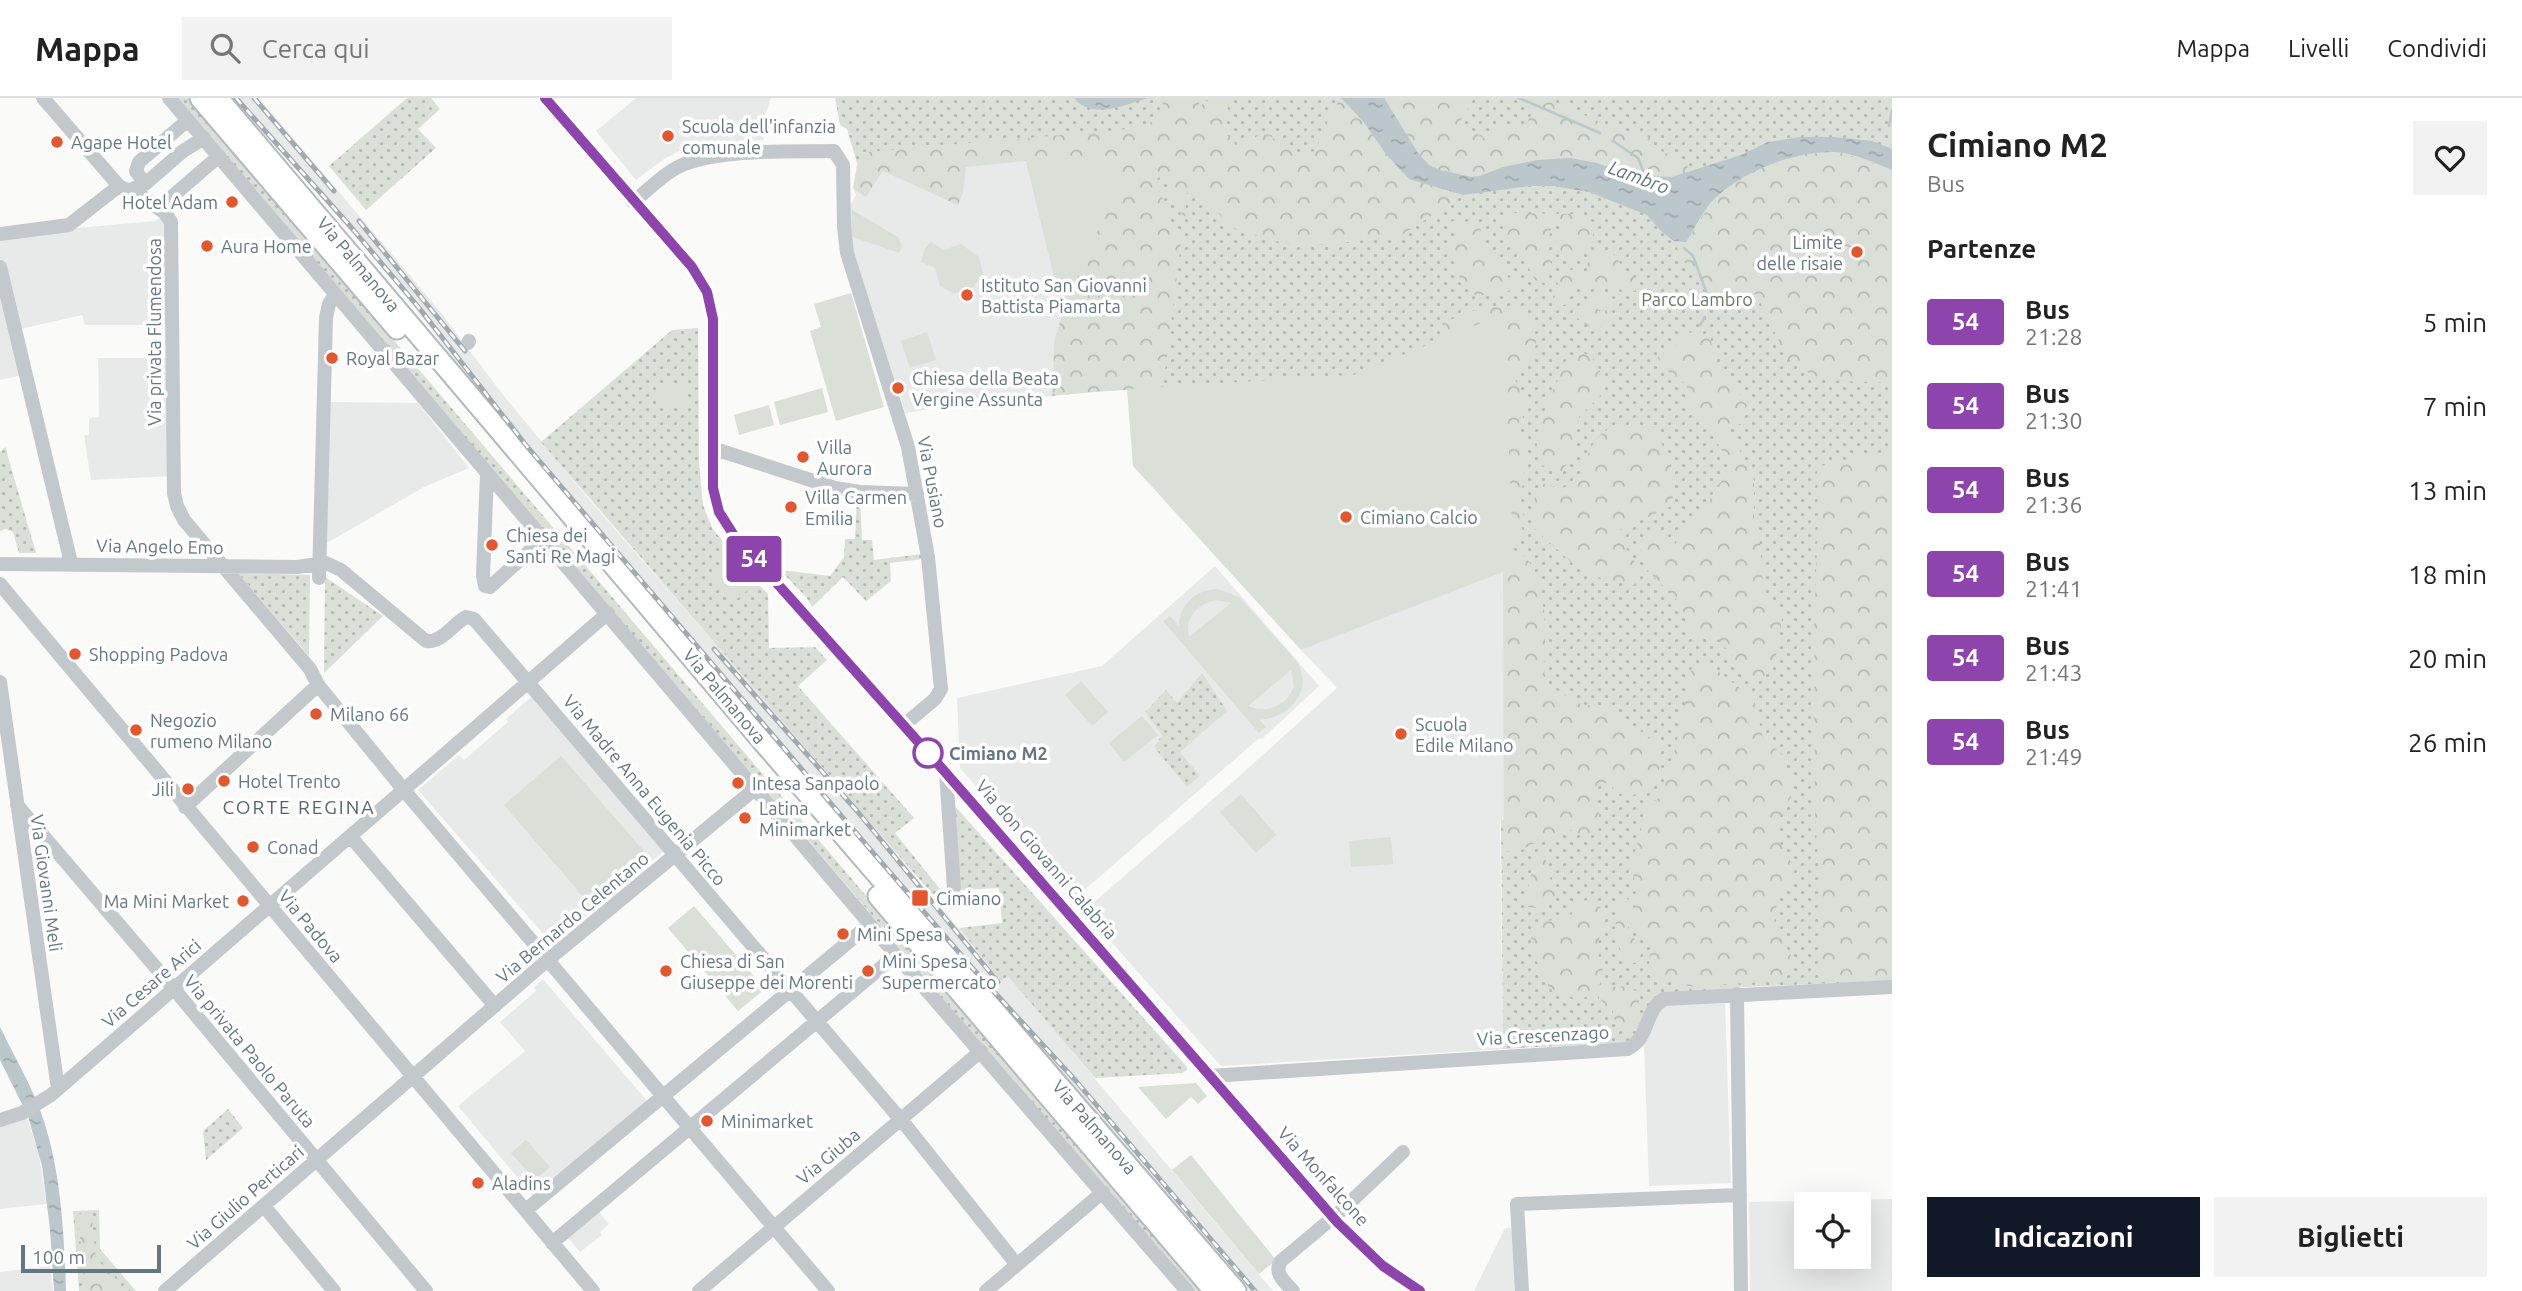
<!DOCTYPE html>
<html lang="it">
<style>
body{margin:0;font-family:Ubuntu,sans-serif;background:#f2f2f2;color:#222;height:100vh;display:flex;flex-direction:column;font-size:26px;white-space:nowrap}
*{box-sizing:border-box;margin:0}
p{font-size:23px;color:#767676}
.icon{flex:none;width:38px;height:38px;fill:none;stroke:currentColor;stroke-width:2;stroke-linecap:round;stroke-linejoin:round}
.map{position:relative;flex:1;overflow:hidden}
.drawer{display:flex;flex-direction:column;background:#fff;width:630px}
.drawer>*{flex:none}
.badge{padding:0 14px;border-radius:5px;font-size:24px;line-height:46px}
.tools{position:absolute;left:1794px;top:1094px;display:grid;gap:14px}
.tools a{display:grid;place-items:center;width:77px;height:77px;border-radius:0px;background:#fff;box-shadow:0 7px 28px #0002;font-size:35px}
.scale{position:absolute;left:21px;bottom:18px;width:140px;box-sizing:border-box;padding-left:7px;border:4px solid #657683;border-top:0;font-size:19px;line-height:24px;white-space:nowrap;color:#657683;-webkit-text-stroke:5px #fff;paint-order:stroke}
.map>.badge{position:absolute;translate:-50% -50%;box-shadow:0 0 0 4px #fff}
h2{padding:0 35px;font-size:26px;line-height:63px}
.round{display:grid;place-items:center;flex:none;width:74px;height:74px;border-radius:0px;background:#f2f2f2}
.summary{display:flex;align-items:center;justify-content:space-between;height:119px;padding:0 35px}
h1{font-size:33px;font-weight:700;line-height:52px}
.primary-button{display:flex;gap:14px;margin-top:auto;padding:14px 35px}
.primary-button a{flex:1;height:80px;border-radius:0px;background:#111827;color:#fff;font-size:28px;font-weight:700;line-height:80px;text-align:center}
.primary-button a+a{background:#f2f2f2;color:#222}
ul{padding:0;list-style:none}
li{display:flex;align-items:center;gap:21px;height:84px;padding:0 35px}
li div{flex:1}
li b{display:block;font-size:26px}
li em{font-style:normal}
li .badge{min-width:77px;font-weight:700;text-align:center}
header{display:flex;align-items:center;gap:42px;box-sizing:border-box;height:98px;padding:0 35px;background:#fff;border-bottom:2px solid #e0e0e0}
header strong{font-size:33px}
nav{display:flex;gap:38px;margin-inline-start:auto;font-size:24px}
.search{width:490px;height:63px;background:#f2f2f2;display:flex;align-items:center;gap:18px;box-sizing:border-box;padding:0 24px;border-radius:0px;color:#767676;font-size:26px}
main{display:flex;flex:1;min-height:0}
.map>svg:first-child{display:block}
</style>
<header>
<strong>Mappa</strong>
<div class="search"><svg class="icon" aria-label="search" viewBox="0 0 24 24"><circle cx="10" cy="10" r="6"/><path d="M15 15l6 6"/></svg>Cerca qui</div>
<nav><a>Mappa</a><a>Livelli</a><a>Condividi</a></nav>
</header>
<main>
<div class="map">
<svg width="1892" height="1193" viewBox="0 0 1892 1193">
<defs>
<pattern id="grass-dots" width="8" height="8" patternUnits="userSpaceOnUse" patternTransform="scale(1.75)"><rect width="8" height="8" fill="#dadfd7"/><path d="M2 2h.1M6 6h.1" fill="none" stroke="#b4b9b4" stroke-width="1.8" stroke-linecap="round"/></pattern>
<pattern id="forest-crowns" width="20" height="18" patternUnits="userSpaceOnUse" patternTransform="scale(1.75)"><rect width="20" height="18" fill="#dadfd7"/><path d="M2 6a3 3 0 1 1 6 0M12 15a3 3 0 1 1 6 0" fill="none" stroke="#b4b9b4"/></pattern>
<pattern id="water-ripples" width="26" height="14" patternUnits="userSpaceOnUse" patternTransform="scale(1.75)"><rect width="26" height="14" fill="#bbc7cb"/><path d="M2 4q2-2 4 0t4 0M15 11q2-2 4 0t4 0" fill="none" stroke="#9ca6aa"/></pattern>
</defs>
<rect width="100%" height="100%" fill="#fafaf8"/>
<path fill="#e8e9e9" fill-rule="evenodd" d="M231,0H259L435,207L504,298L592,405L844,692L1001,882L1008,877L1273,1193H1249L1033,940L969,872L513,338L398,188L314,91Z
M636,0H771L761,29L764,42L683,51L664,61L636,82L596,33Z
M1014,59L1118,87L1060,227L1051,298L972,305L905,315L900,298H897L849,147V110L856,97L853,90L857,66Z
M165,115L173,227H85L82,217L16,232L26,276L0,282V137L155,123Z
M98,260H174V378L91,382L84,337H89V320L99,319Z
M330,304L418,305L469,370L424,389L325,446Z
M1215,468L1319,588L1263,640L1258,641L1074,801L960,670L957,600L1102,568Z
M1514,470L1517,721L1500,722L1503,951L1221,968L1084,813L1235,682L1337,590L1301,552Z
M531,599L664,753L552,846L418,692L459,657L464,662L508,624L506,621Z
M543,881L647,1003L533,1098L458,1008L525,953L500,924L536,893L534,889Z
M1725,901L1731,1085L1649,1088L1644,946L1657,914L1667,907Z
M27,1019L39,1057L46,1106L0,1111V1022Z
M1892,1101V1193H1750L1749,1104ZM1858,1106V1158H1806V1106Z
M599,1114L609,1126L600,1134L602,1137L580,1154L568,1140Z
M1505,1130H1511L1516,1193H1474Z
M50,1168L53,1193H0V1174Z"/>
<path fill="url(#grass-dots)" d="M176,0H188L1202,1193H1192Z
M407,0H431L440,11L418,31L436,50L366,112L329,68Z
M835,0H1892V883L1744,889L1658,898L1651,904L1633,944L1503,951L1501,722H1517L1514,470L1355,282L1127,291L1051,298L1060,227L1119,87L1014,59L857,65L847,31L840,27Z
M698,230L699,365L703,407L712,430L754,482L768,496L769,550L815,549L827,562L798,588L914,720L895,735L940,791L933,797L541,344L672,232Z
M6,349L8,359L36,455H19L13,434L6,431L0,433V354Z
M857,398H860L862,442H872L874,462L922,456L923,461L890,465L891,483L866,503L843,479L812,509L806,499L780,472L830,478L844,459L845,441H855Z
M238,475L310,477L309,558Z
M325,479L383,518L324,575Z
M1202,575L1227,613L1180,654L1200,678L1187,689L1154,649L1162,637L1145,614L1166,592L1177,605Z
M954,707L1187,969V972L1182,975L1095,980L1008,878L1001,883L959,830L1002,825L999,790L960,792Z
M228,1011L243,1030L206,1062L203,1033Z
M99,1112L100,1151L136,1193H79L73,1113Z"/>
<path fill="url(#forest-crowns)" d="M1162,0H1199V9L1211,0L1229,3L1226,36L1238,49L1265,34L1294,56L1317,53L1322,29L1341,0L1363,23L1386,56L1409,81L1463,97L1399,139L1297,149L1234,131L1199,96L1187,95L1185,121L1172,101L1165,76L1155,82L1171,123L1182,137L1163,290L1053,296L1054,244L1064,210L1026,63L966,69L963,95L958,107L883,73L866,99L853,90L858,63L866,54L1107,33C1127,31 1150,31 1163,14Z
M1384,0H1474L1460,24L1488,43L1504,26L1523,33L1534,11L1514,0H1546L1616,31L1650,39L1651,49L1671,57L1691,71L1672,79L1632,77L1597,65L1570,60L1537,62L1503,69L1480,78L1440,72L1429,67L1418,55Z
M1838,54L1892,72V285L1819,282L1787,260L1756,196L1723,203L1682,162L1674,143L1686,144L1714,100L1738,83L1768,67L1804,56Z
M1506,115L1573,116L1596,125C1591,145 1591,154 1571,164L1557,156L1556,139L1562,128L1557,123L1552,124L1550,136L1545,146L1552,168L1547,186L1535,182L1521,154L1508,141L1501,125Z
M1450,123L1474,124L1479,127L1488,150L1500,162L1508,179L1518,185L1519,191L1477,198L1461,186L1457,168L1449,158L1448,152L1456,136L1449,126Z
M1603,152C1616,156 1616,158 1622,169C1625,174 1632,177 1638,181L1635,193H1623L1613,187L1602,191L1579,186L1574,190L1567,207L1555,206L1550,202L1560,191L1555,179L1559,175L1575,171L1585,178L1589,173L1587,167L1589,162Z
M1596,195L1613,201V206L1608,210L1598,207V213L1610,212L1614,216L1598,231H1592L1577,220L1586,203Z
M1501,208C1506,209 1513,209 1517,211C1535,218 1540,244 1532,259C1527,268 1519,273 1514,280C1520,290 1528,306 1524,317C1521,323 1517,325 1515,331L1527,343L1521,401L1524,420L1521,436L1517,440L1503,441L1440,236L1443,223L1461,219L1471,213Z
M1693,234L1710,237C1715,272 1724,280 1748,304L1741,326L1728,328L1754,382V418L1760,446L1764,500L1783,515L1775,563L1762,583L1749,578L1715,538L1691,537L1681,506L1647,472L1637,442L1660,433L1675,447L1685,426L1704,415L1714,393L1726,377L1734,372L1714,340L1710,328L1694,318L1686,305L1687,287L1662,269L1658,260L1661,253L1677,247V237Z
M1584,255C1599,263 1604,278 1604,294L1579,319L1574,353L1562,374L1550,372L1539,365C1529,329 1556,292 1567,259Z
M1615,329L1654,332C1671,361 1676,374 1672,408L1620,432L1622,444L1642,475L1634,487L1592,478L1576,469L1533,429L1535,393L1544,386L1562,390L1577,385C1585,366 1592,333 1615,329Z
M1856,359H1892V880L1819,882L1822,824L1815,716L1814,528L1818,423L1817,369Z
M1503,447C1511,450 1521,454 1527,461C1550,488 1545,551 1544,584L1577,605L1612,612L1658,646L1662,659L1655,688L1643,697L1617,696L1609,684L1600,686L1593,700L1599,714V731L1591,737L1576,736L1566,729C1554,740 1552,740 1536,745C1523,749 1519,758 1504,752Z
M1706,564L1754,601L1763,640L1782,656L1794,693L1773,732L1795,772L1788,786L1778,795L1774,827L1794,863L1784,883L1729,886L1701,890L1673,885L1648,873L1651,845L1631,829C1636,808 1639,785 1629,765L1636,751L1647,708L1659,700L1673,660L1692,570Z
M1541,755L1545,759L1551,783L1556,785L1557,797L1555,803L1538,810L1526,809L1525,803L1535,759Z
M1622,801H1628L1631,806C1630,814 1626,827 1630,835C1636,843 1639,844 1642,855L1636,865C1614,863 1611,814 1622,801Z
M1586,802L1602,810L1603,826L1598,845L1599,861L1603,873L1600,886L1591,898L1577,901L1549,890C1532,852 1511,825 1570,819L1576,808Z
M1625,888L1636,893C1641,905 1642,923 1631,932C1617,929 1615,927 1613,913L1599,901V895L1607,890Z
M84,1114L92,1121L96,1161L112,1175L124,1193H85L78,1117Z"/>
<path fill="#dadfd7" fill-rule="evenodd" d="M1025,59L1095,62L1118,87L1076,182L1063,216Z
M852,112L898,139L902,148L899,155L850,138Z
M931,144L944,152L961,146L979,159L983,176L972,191L955,196L940,188L935,170L921,164L925,150Z
M851,195L884,309L836,323L810,233L821,229L814,206Z
M1503,216L1514,470L1301,552L1133,368L1127,291L1353,277Z
M927,234L936,262L910,270L901,243Z
M658,287H685V308H658Z
M822,290L828,314L780,327L774,304Z
M769,307L774,327L739,337L734,317Z
M728,468L747,493L731,506L712,481Z
M1217,491L1239,499L1296,562C1315,592 1290,619 1260,622L1266,629L1259,635L1163,523L1170,518L1179,528C1179,506 1196,492 1217,491ZM1216,502L1231,505L1189,539C1184,519 1198,506 1216,502ZM1291,572L1294,588C1288,607 1267,617 1248,608Z
M1081,583L1108,614L1092,628L1065,597Z
M1142,618L1158,637L1124,664L1109,645Z
M561,658L644,753L587,803L504,707Z
M1241,696L1276,737L1256,755L1220,714Z
M1391,739L1393,766L1351,769L1349,743Z
M694,808L765,891L738,913L668,830Z
M1196,985L1207,998L1198,1006L1191,999L1166,1021L1138,989Z
M526,1042L550,1069L535,1082L511,1055Z
M1191,1057L1276,1162L1259,1176L1172,1072Z"/>
<path fill="url(#water-ripples)" d="M1074,0H1148C1125,7 1092,22 1074,0Z
M1341,0H1384L1418,55L1429,67L1440,72L1471,79L1480,78L1503,69L1537,62L1570,60L1597,65L1632,77L1672,79L1741,57L1768,44L1800,39H1834L1872,43L1892,51V72C1875,65 1854,55 1835,54C1794,53 1746,72 1716,99C1704,110 1695,130 1686,144L1674,143L1660,132L1647,117L1589,94L1554,88H1530L1463,97L1409,81L1386,56L1363,23Z
M0,929C13,956 29,983 40,1012C61,1068 64,1133 66,1193H54L50,1131L42,1068L28,1018L0,962Z"/>
<g fill="none" stroke-linecap="round" stroke-linejoin="round">
<path stroke="#bbc7cb" stroke-width="2.5" d="M1519,0L1600,35
M1889,28L1892,13
M1613,43L1638,60L1646,80
M1684,150L1693,158L1710,204V212
M1700,227L1705,219"/>
<g stroke="#b4b9bd" stroke-width="23">
<path id="highway" d="M200,0L397,231
M218,0L762,643L1236,1193
M878,798L1214,1193"/>
</g>
<path stroke="#c3c8cc" stroke-width="14" d="M43,0L119,88L143,99L165,115L171,124L174,395L177,408L184,422L310,571L318,587L403,691L828,1193
M169,0L896,857L1187,1193
M545,0L692,169L707,194L713,221V390L719,413L733,436L946,675L1338,1125L1383,1168L1420,1193
M834,53L843,67L844,129L847,155L908,349L928,459L941,591L935,601L904,627
M145,86L136,73L139,64L188,22
M130,92L145,86L183,53L204,40
M633,104C647,93 660,79 676,70C713,50 791,54 834,53
M159,110L219,58
M0,136L69,127L119,88
M0,169L71,465
M468,245L469,243
M712,350L835,390L860,394L917,396
M487,375L483,478L485,488L490,489L544,440
M0,466L297,469L326,465L341,472L426,543C442,545 453,526 466,519L474,521L907,1029L1017,1167
M319,480L326,220L329,206L335,197
M0,486L593,1193
M0,584L58,991
M946,675L954,790
M17,707L169,885L426,1193
M185,709L318,587
M350,738L495,908
M1737,896L1741,1193
M1210,978L1627,951C1650,941 1644,912 1664,901L1892,889
M0,1022L22,1015L51,997L608,515
M264,1108L334,1193
M526,1112L870,826
M552,1145L896,857
M165,1193L544,865L756,690
M699,1193L981,953
M986,1193L1103,1094
M1293,1193C1285,1184 1273,1175 1281,1163L1342,1112L1403,1054
M1522,1193L1517,1106L1740,1097"/>
<use href="#highway" stroke="#fff" stroke-width="19"/>
<g stroke="#a2aab0" stroke-width="5">
<path id="rail" d="M236,0L351,129L420,211L525,346L845,722L974,872L1076,983L1255,1193
M254,0L334,93
M359,123L465,253
M714,551L857,713L998,884"/>
</g>
<use href="#rail" stroke="#fff" stroke-width="2.5" stroke-dasharray="8" stroke-linecap="butt"/>
</g>
<g fill="none" stroke-linecap="round" stroke-linejoin="round">
<g stroke="#fff" stroke-width="16">
<path id="line" d="M545,0L692,169L707,194L713,221V390L719,414L733,436L946,675L1338,1125L1383,1168L1420,1193"/>
</g>
<use href="#line" stroke="#8e44ad" stroke-width="10"/>
</g>
<g fill="#e4572e" stroke="#fff" stroke-width="2.5">
<circle cx="668" cy="38" r="7"/>
<circle cx="57" cy="44" r="7"/>
<circle cx="232" cy="104" r="7"/>
<circle cx="207" cy="148" r="7"/>
<circle cx="1857" cy="154" r="7"/>
<circle cx="967" cy="197" r="7"/>
<circle cx="332" cy="260" r="7"/>
<circle cx="898" cy="290" r="7"/>
<circle cx="803" cy="359" r="7"/>
<circle cx="791" cy="409" r="7"/>
<circle cx="1346" cy="419" r="7"/>
<circle cx="492" cy="447" r="7"/>
<circle cx="75" cy="556" r="7"/>
<circle cx="316" cy="616" r="7"/>
<circle cx="136" cy="632" r="7"/>
<circle cx="1401" cy="636" r="7"/>
<circle cx="224" cy="683" r="7"/>
<circle cx="738" cy="685" r="7"/>
<circle cx="188" cy="691" r="7"/>
<circle cx="745" cy="720" r="7"/>
<circle cx="253" cy="749" r="7"/>
<rect x="911" y="791" width="18" height="18" rx="3.5"/>
<circle cx="243" cy="803" r="7"/>
<circle cx="843" cy="836" r="7"/>
<circle cx="666" cy="873" r="7"/>
<circle cx="868" cy="873" r="7"/>
<circle cx="707" cy="1023" r="7"/>
<circle cx="478" cy="1085" r="7"/>
</g>
<circle fill="#fff" stroke="#8e44ad" stroke-width="3.5" cx="928" cy="655" r="14"/>
<g text-anchor="middle" dominant-baseline="central" stroke-width="7" stroke-linejoin="round" paint-order="stroke">
<g font-size="18" fill="#657683" stroke="#fff" text-anchor="start">
<text x="682" y="28">Scuola dell'infanzia<tspan x="682" dy="21">comunale</tspan></text>
<text x="71" y="44">Agape Hotel</text>
<text x="218" y="104" text-anchor="end">Hotel Adam</text>
<text x="1843" y="144" text-anchor="end">Limite<tspan x="1843" dy="21">delle risaie</tspan></text>
<text x="221" y="148">Aura Home</text>
<text x="981" y="187">Istituto San Giovanni<tspan x="981" dy="21">Battista Piamarta</tspan></text>
<text x="346" y="260">Royal Bazar</text>
<text x="912" y="280">Chiesa della Beata<tspan x="912" dy="21">Vergine Assunta</tspan></text>
<text x="817" y="349">Villa<tspan x="817" dy="21">Aurora</tspan></text>
<text x="805" y="399">Villa Carmen<tspan x="805" dy="21">Emilia</tspan></text>
<text x="1360" y="419">Cimiano Calcio</text>
<text x="506" y="437">Chiesa dei<tspan x="506" dy="21">Santi Re Magi</tspan></text>
<text x="89" y="556">Shopping Padova</text>
<text x="330" y="616">Milano 66</text>
<text x="150" y="622">Negozio<tspan x="150" dy="21">rumeno Milano</tspan></text>
<text x="1415" y="626">Scuola<tspan x="1415" dy="21">Edile Milano</tspan></text>
<text x="238" y="683">Hotel Trento</text>
<text x="752" y="685">Intesa Sanpaolo</text>
<text x="174" y="691" text-anchor="end">Jili</text>
<text x="759" y="710">Latina<tspan x="759" dy="21">Minimarket</tspan></text>
<text x="267" y="749">Conad</text>
<text x="936" y="800">Cimiano</text>
<text x="229" y="803" text-anchor="end">Ma Mini Market</text>
<text x="857" y="836">Mini Spesa</text>
<text x="680" y="863">Chiesa di San<tspan x="680" dy="21">Giuseppe dei Morenti</tspan></text>
<text x="882" y="863">Mini Spesa<tspan x="882" dy="21">Supermercato</tspan></text>
<text x="721" y="1023">Minimarket</text>
<text x="492" y="1085">Aladins</text>
</g>
<g font-size="18" fill="#657683" stroke="#fff">
<text transform="translate(359 166) rotate(50)">Via Palmanova</text>
<text transform="translate(154 234) rotate(-90)">Via privata Flumendosa</text>
<text transform="translate(933 384) rotate(79)">Via Pusiano</text>
<text transform="translate(160 448) rotate(1)">Via Angelo Emo</text>
<text transform="translate(725 598) rotate(50)">Via Palmanova</text>
<text transform="translate(645 692) rotate(50)">Via Madre Anna Eugenia Picco</text>
<text transform="translate(1047 761) rotate(49)">Via don Giovanni Calabria</text>
<text transform="translate(47 785) rotate(82)">Via Giovanni Meli</text>
<text transform="translate(572 819) rotate(-40)">Via Bernardo Celentano</text>
<text transform="translate(311 828) rotate(50)">Via Padova</text>
<text transform="translate(151 885) rotate(-41)">Via Cesare Arici</text>
<text transform="translate(1543 937) rotate(-3)">Via Crescenzago</text>
<text transform="translate(250 953) rotate(50)">Via privata Paolo Paruta</text>
<text transform="translate(1095 1029) rotate(49)">Via Palmanova</text>
<text transform="translate(828 1058) rotate(-40)">Via Giuba</text>
<text transform="translate(1324 1078) rotate(48)">Via Monfalcone</text>
<text transform="translate(245 1099) rotate(-41)">Via Giulio Perticari</text>
</g>
<g font-size="18" fill="#687a64" stroke="#fff">
<text x="1697" y="201">Parco Lambro</text>
</g>
<g font-size="18" font-weight="bold" fill="#657683" stroke="#fff" text-anchor="start">
<text x="949" y="655">Cimiano M2</text>
</g>
<g font-size="19" font-style="italic" fill="#60757c" stroke="#fff">
<text transform="translate(1639 79) rotate(20)">Lambro</text>
</g>
<g font-size="19" letter-spacing="2" fill="#57646e" stroke="#fff">
<text x="299" y="709">CORTE REGINA</text>
</g>
</g>
</svg>
<div class="tools">
<a><svg class="icon" aria-label="locate" viewBox="0 0 24 24"><circle cx="12" cy="12" r="6"/><path d="M12 2v4M12 18v4M2 12h4M18 12h4"/></svg></a>
</div>
<div class="scale">100 m</div>
<b class="badge" style="left:754px;top:461px;background:#8e44ad;color:#fff">54</b>
</div>
<section class="drawer">
<div class="summary"><div><h1>Cimiano M2</h1><p>Bus</p></div><a class="round"><svg class="icon" aria-label="heart" viewBox="0 0 24 24"><path d="M12 20l-8-8c-3-5 5-10 8-4 3-6 11-1 8 4z"/></svg></a></div>
<h2>Partenze</h2>
<ul>
<li><span class="badge" style="background:#8e44ad;color:#fff">54</span><div><b>Bus</b><p>21:28</p></div><em>5 min</em></li>
<li><span class="badge" style="background:#8e44ad;color:#fff">54</span><div><b>Bus</b><p>21:30</p></div><em>7 min</em></li>
<li><span class="badge" style="background:#8e44ad;color:#fff">54</span><div><b>Bus</b><p>21:36</p></div><em>13 min</em></li>
<li><span class="badge" style="background:#8e44ad;color:#fff">54</span><div><b>Bus</b><p>21:41</p></div><em>18 min</em></li>
<li><span class="badge" style="background:#8e44ad;color:#fff">54</span><div><b>Bus</b><p>21:43</p></div><em>20 min</em></li>
<li><span class="badge" style="background:#8e44ad;color:#fff">54</span><div><b>Bus</b><p>21:49</p></div><em>26 min</em></li>
</ul>
<div class="primary-button"><a>Indicazioni</a><a>Biglietti</a></div>
</section>
</main>
